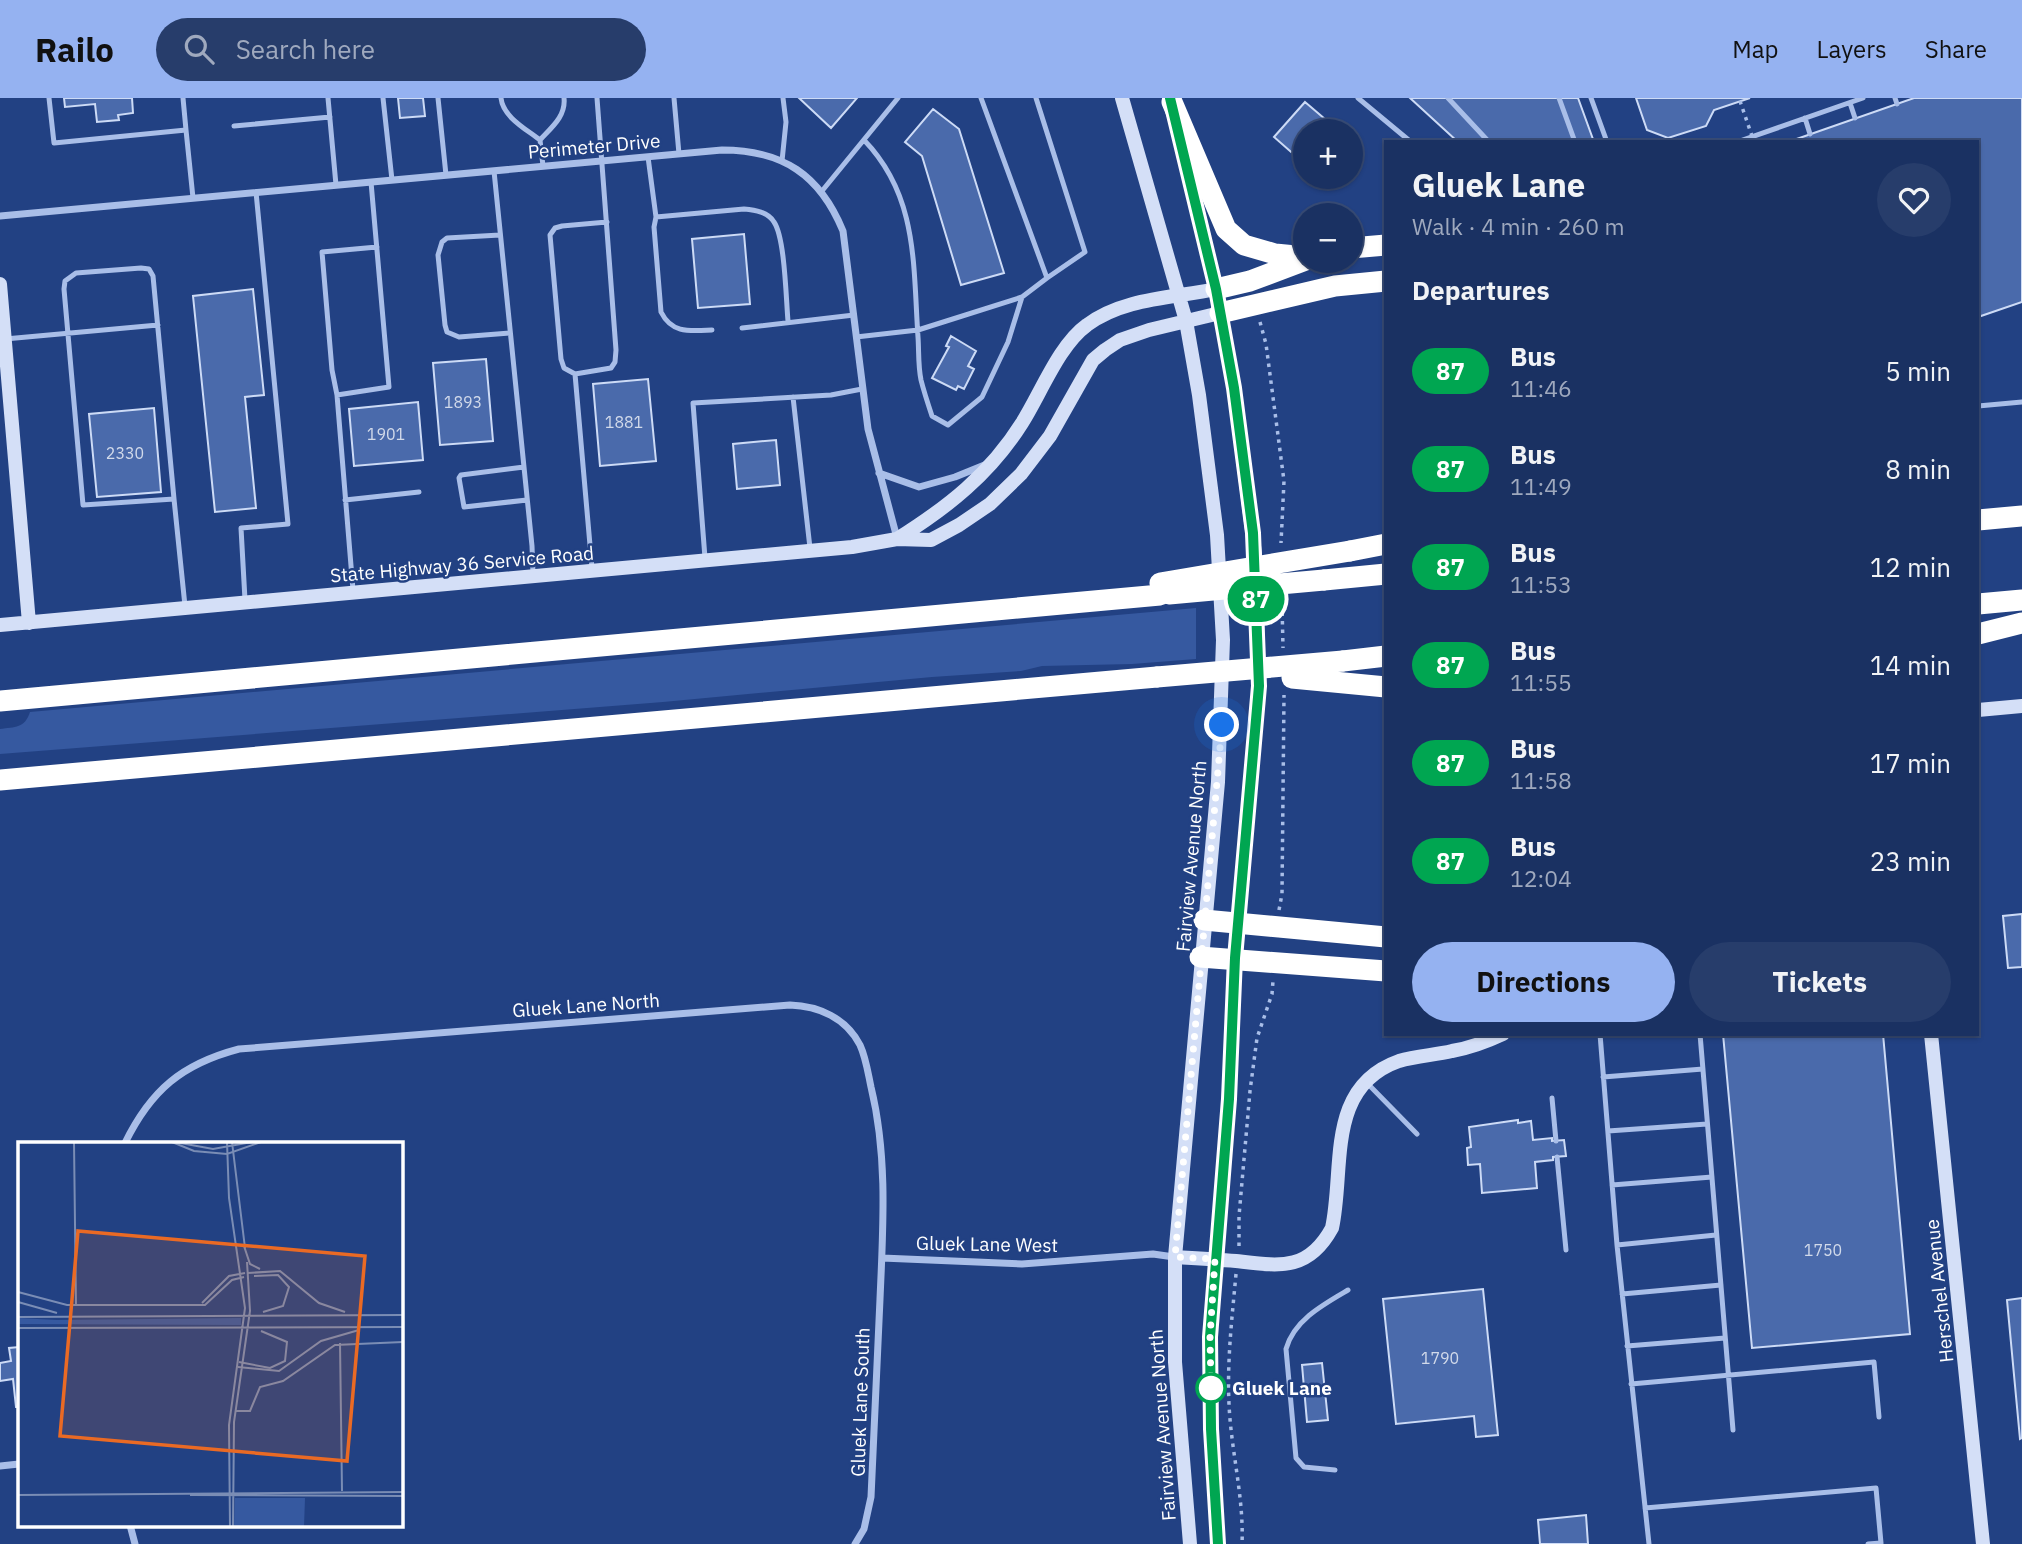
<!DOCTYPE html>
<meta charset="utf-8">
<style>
body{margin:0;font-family:"IBM Plex Sans",sans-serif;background:#273d6b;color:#f1f3f6;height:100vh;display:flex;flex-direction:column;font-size:26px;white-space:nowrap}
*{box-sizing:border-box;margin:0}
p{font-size:23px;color:#9fa9be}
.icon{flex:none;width:38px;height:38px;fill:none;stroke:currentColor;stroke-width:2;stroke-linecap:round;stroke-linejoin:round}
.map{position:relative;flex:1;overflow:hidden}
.details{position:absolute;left:1384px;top:42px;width:595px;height:896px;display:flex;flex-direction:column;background:#1a3162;border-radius:0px;box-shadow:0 2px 5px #0004,0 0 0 2px #384c77}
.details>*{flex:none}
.badge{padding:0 14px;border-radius:23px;font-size:24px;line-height:46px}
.controls{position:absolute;left:1293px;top:21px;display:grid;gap:14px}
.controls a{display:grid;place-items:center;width:70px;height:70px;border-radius:50%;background:#1a3162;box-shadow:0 2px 5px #0004,0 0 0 2px #384c77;font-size:35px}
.you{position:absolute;width:35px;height:35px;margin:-18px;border:5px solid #fff;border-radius:50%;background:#1a73e8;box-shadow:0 0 0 10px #1a73e833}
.map>.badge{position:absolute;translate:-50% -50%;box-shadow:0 0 0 4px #fff}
h2{padding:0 28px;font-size:26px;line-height:63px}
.round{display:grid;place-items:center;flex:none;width:74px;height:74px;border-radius:37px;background:#273d6b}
.summary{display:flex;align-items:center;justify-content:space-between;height:119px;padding:0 28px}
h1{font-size:33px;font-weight:700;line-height:52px}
.cta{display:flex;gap:14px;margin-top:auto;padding:14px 28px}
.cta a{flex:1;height:80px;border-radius:42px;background:#95b2f1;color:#111;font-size:28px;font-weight:700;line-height:80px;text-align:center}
.cta a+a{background:#273d6b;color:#f1f3f6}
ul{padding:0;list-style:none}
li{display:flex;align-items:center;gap:21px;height:98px;padding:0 28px}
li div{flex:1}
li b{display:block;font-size:26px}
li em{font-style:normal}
li .badge{min-width:77px;font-weight:700;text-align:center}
header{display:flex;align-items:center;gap:42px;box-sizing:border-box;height:98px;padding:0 35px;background:#95b2f1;color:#111}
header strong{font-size:33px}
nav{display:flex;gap:38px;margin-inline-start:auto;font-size:24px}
.search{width:490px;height:63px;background:#273d6b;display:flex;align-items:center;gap:18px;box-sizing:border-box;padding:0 24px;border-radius:38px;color:#9fa9be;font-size:26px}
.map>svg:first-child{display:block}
</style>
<header>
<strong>Railo</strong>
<div class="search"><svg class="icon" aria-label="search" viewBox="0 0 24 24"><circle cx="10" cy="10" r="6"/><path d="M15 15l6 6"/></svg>Search here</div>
<nav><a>Map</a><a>Layers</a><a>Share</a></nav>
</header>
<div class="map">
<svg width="2022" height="1446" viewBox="0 0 2022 1446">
<rect width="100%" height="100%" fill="#224183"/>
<path fill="#3659a0" d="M1196,510V561L1132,566L1042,568L1021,573L932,579L663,604L0,656V631C15,629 25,630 30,614Z"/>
<path fill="#4a6aab" stroke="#cddbf6" stroke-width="2" d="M64,0H132L133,15L118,17L119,22L97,24L95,6L65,9Z
M398,0H423L425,18L400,20Z
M799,0H857L831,30Z
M1410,0H1578L1594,44H1458Z
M1636,0H1750L1714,12L1706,28L1668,40L1647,32Z
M1914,0H2022V204L1978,219V44H1788Z
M1305,4L1339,33H1306V67L1274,39Z
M933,11L959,31L1004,175L961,187L922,58L905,44Z
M1351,44L1361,52L1351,63Z
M1319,79H1337L1329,88Z
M744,136L750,206L698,210L692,141Z
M253,191L264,297L245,299L256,410L215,414L193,198Z
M951,238L976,253L968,268L974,271L964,291L958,288L956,292L932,280L949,249L946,248Z
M486,261L493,343L440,347L433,265Z
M648,281L656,363L600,368L593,286Z
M418,304L423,362L354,368L349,311Z
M154,310L161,394L97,399L89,316Z
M776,342L780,387L737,391L733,346Z
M2022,816V869L2008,870L2003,818Z
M1723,936H1883L1910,1236L1752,1250Z
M1518,1022V1025L1531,1023L1533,1042L1552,1040V1043L1564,1042L1566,1058L1553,1059V1062L1535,1064L1537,1090L1482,1095L1480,1066L1468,1067L1467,1050L1471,1049L1469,1029Z
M1483,1191L1498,1337L1476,1339L1474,1318L1396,1326L1383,1201Z
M2022,1200V1340L2020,1341L2007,1202Z
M19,1249V1309H16L13,1281L0,1283V1265L11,1263L9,1250Z
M1322,1265L1328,1322L1307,1324L1302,1267Z
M1586,1417L1588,1446H1540L1538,1422Z"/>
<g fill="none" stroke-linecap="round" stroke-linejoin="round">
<path stroke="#a9bee8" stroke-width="3.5" stroke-dasharray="3.5 5" stroke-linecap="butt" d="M1260,224L1266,246L1284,383L1281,445
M1282,506L1283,550
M1279,812L1282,796L1284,597
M1239,1148V1118L1250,993L1257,940L1272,896L1273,883
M1236,1176C1232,1220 1227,1262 1229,1306C1231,1353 1244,1399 1242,1446"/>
<path stroke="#a9bee8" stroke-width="5" d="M49,0L54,45L186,32L193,100
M183,0L186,32
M328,0L336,87
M383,0L392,82
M438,0L446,77
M501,0C503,19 526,31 540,42L543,68
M597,0L616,252L615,264L611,270L575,276L564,270L561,261L550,137L555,130L562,128L607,124
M674,0L679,56
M1036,0L1085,154L1047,180
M1358,0L1411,44
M1448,0L1489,44
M1559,0L1575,44
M1591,0L1607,44
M1895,0L1897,6
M1850,5L1855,20
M1805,20L1810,36
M234,28L330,19
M540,42C552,29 566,18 564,0
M864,42C918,98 913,166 918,239C919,253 918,268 921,282C924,294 928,306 932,318L948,327L982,299L1008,244L1022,199
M1737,44L1863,0
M648,59L656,119L654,129L661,214C672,236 690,233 712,232
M782,63L786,24L783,0
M494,73L532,448L533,476
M822,93L898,0
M656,119L744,111C755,112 768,114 774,124C785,140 786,201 788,223
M500,137L447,140L442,144L438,157L445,227L447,234L459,239L510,235
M742,230L854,217
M856,239L918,232L1022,199L1047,180L981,0
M5,241L158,227
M575,276L592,470
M337,297L332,272L322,154L377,149
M793,299L810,450
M1978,308L2022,304
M524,369L461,377L459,380L464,409L527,402
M174,401L153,178L149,171L141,170L76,175L65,183L64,191L83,407L174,401L185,508
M345,402L419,394
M705,460L693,305L831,297L862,291
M353,492L337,297L389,289L371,84
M245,502L241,430L288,426L256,94
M1600,936L1617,1147L1649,1446
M1700,936L1733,1332
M1603,979L1703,971
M1368,986L1417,1036
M1552,1000L1556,1043
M1608,1033L1707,1026
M1557,1059L1566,1152
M1612,1087L1712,1079
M1617,1147L1716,1137
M1622,1196L1721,1187
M1627,1248L1725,1240
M1631,1286L1874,1264L1879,1319
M1335,1372L1304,1369L1296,1360L1286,1251C1294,1222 1324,1206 1348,1192
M1645,1410L1876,1390L1881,1445L1868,1446"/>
<path stroke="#a9bee8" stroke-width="7" d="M0,118L722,52C783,52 820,77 843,133L868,331L897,440
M879,375L919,389L955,379L987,366
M125,1045C151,992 182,966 239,951L790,907C819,908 846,920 860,947C866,960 868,975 871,989C888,1059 883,1130 880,1201C877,1267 874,1333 871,1399L864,1431L855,1446
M882,1160L1022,1166L1153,1156L1174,1159
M0,1368L19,1366
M130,1427L135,1446"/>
<path stroke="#d4dff7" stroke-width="14" d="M1122,0L1186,223L1199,297L1217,437L1223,542L1218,684L1175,1159V1264L1190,1446
M1182,46L1216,191L1234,290L1255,456L1259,588L1235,860L1229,1001L1210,1239L1211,1331L1218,1446
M0,186L29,525
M897,441C948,409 990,376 1022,325C1041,295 1059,247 1087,227C1123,200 1173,200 1216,191
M0,527L852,449L897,441L931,442L959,427L990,406L1021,376L1050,338L1093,262L1105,252L1120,242L1149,232L1220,215
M1978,612L2022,608
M1931,936L1983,1446
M1175,1159C1195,1160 1216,1161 1236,1163C1279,1168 1308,1174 1332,1130C1345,1070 1325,989 1399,963C1416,958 1435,957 1452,953C1470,950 1486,944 1503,936"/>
<path stroke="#fff" stroke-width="21" d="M1172,4L1226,131L1244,147L1275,156L1306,159
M1351,150L1386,147
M1216,191L1250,183L1306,162
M1220,215L1335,188L1386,183
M1978,422L2022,418
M1350,453L1386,446
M1324,482L1386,476
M1978,506L2022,502
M1978,536L2022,525
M1343,563L1386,558
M1292,580L1386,589
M0,603L1160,497
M0,682L1157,579
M1204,822L1386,839
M1200,859L1386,873"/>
<path stroke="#a9bee8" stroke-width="3.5" stroke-dasharray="3.5 5" stroke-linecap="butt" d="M1740,3L1754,44"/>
<path stroke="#fff" stroke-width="21" d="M1160,485L1350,453
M1169,496L1324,482
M1157,579L1343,563"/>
</g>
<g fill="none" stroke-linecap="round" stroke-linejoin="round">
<g stroke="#fff" stroke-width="16">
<path id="line" d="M1170,0L1216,191L1234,290L1253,435L1259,588L1235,860L1229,1001L1210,1239L1211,1331L1218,1446"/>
</g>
<use href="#line" stroke="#00a651" stroke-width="10"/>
<path stroke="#fff" stroke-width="7" stroke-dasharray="0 12.6" d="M1211,1290L1210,1239L1215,1161L1175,1159L1222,627"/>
</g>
<circle fill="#fff" stroke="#00a651" stroke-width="3.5" cx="1211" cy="1290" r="14"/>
<g text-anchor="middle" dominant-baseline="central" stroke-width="5" stroke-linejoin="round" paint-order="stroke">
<g font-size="16" fill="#d2daea">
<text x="463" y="304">1893</text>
<text x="624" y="324">1881</text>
<text x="386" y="336">1901</text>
<text x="125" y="355">2330</text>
<text x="1823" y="1152">1750</text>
<text x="1440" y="1260">1790</text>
</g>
<g font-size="19" fill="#fff" stroke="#224183">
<text transform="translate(594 48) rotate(-5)">Perimeter Drive</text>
<text transform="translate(462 466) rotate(-5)">State Highway 36 Service Road</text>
<text transform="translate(1191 758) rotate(-85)">Fairview Avenue North</text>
<text transform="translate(586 907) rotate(-4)">Gluek Lane North</text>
<text transform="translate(987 1146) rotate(1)">Gluek Lane West</text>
<text transform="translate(1939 1193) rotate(-96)">Herschel Avenue</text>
<text transform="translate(860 1304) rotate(-88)">Gluek Lane South</text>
<text transform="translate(1162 1327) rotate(-94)">Fairview Avenue North</text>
</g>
<g font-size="19" font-weight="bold" fill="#fff" stroke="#224183" text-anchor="start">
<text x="1232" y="1290">Gluek Lane</text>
</g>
</g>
<g transform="translate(18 1044)">
<rect width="385" height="385" fill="#224183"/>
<path d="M0,176L39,178L223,176V183L0,182ZM217,356H287L286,385H216Z" fill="#3659a0"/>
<path fill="none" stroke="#7a8db5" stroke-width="2" d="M56,0L58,164M154,0L176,9L209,12L243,0M157,0L195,7L234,0M209,0L211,56L227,166L211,283L212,385M214,0L227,106M226,104L232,122L242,127M230,131L262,129L301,161L327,170M236,134L260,133L271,145L265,164L245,170M0,150L49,163H187L214,138L226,135M0,160L39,171M184,161L211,134L227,131M0,175L385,173M0,186L385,185M322,201L324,349M221,220L252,226L267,219L269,200L243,189M220,225L261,229L303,199L341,188M218,269H232L242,245L265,239L317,203L385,200M0,353L385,350M172,353L385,354M215,385L216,280L232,169L229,120"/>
<path fill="#ea6a24" fill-opacity="0.15" stroke="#ea6a24" stroke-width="3.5" d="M60,89L347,114L329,319L42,294Z"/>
<rect width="385" height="385" fill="none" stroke="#fff" stroke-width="3.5"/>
</g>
</svg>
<div class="controls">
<a>+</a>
<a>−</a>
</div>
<div class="you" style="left:1222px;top:627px"></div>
<b class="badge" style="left:1256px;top:501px;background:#00a651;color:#fff">87</b>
<section class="details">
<div class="summary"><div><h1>Gluek Lane</h1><p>Walk · 4 min · 260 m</p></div><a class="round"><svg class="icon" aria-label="heart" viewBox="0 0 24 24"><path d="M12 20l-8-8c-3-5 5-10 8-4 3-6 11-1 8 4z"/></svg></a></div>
<h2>Departures</h2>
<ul>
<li><span class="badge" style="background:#00a651;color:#fff">87</span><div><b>Bus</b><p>11:46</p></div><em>5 min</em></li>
<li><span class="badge" style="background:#00a651;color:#fff">87</span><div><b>Bus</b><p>11:49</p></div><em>8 min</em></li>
<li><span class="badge" style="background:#00a651;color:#fff">87</span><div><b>Bus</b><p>11:53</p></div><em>12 min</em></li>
<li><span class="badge" style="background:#00a651;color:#fff">87</span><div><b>Bus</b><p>11:55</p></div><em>14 min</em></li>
<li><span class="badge" style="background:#00a651;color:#fff">87</span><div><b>Bus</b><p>11:58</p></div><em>17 min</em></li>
<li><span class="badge" style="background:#00a651;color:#fff">87</span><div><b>Bus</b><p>12:04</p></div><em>23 min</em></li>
</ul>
<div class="cta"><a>Directions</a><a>Tickets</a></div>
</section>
</div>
